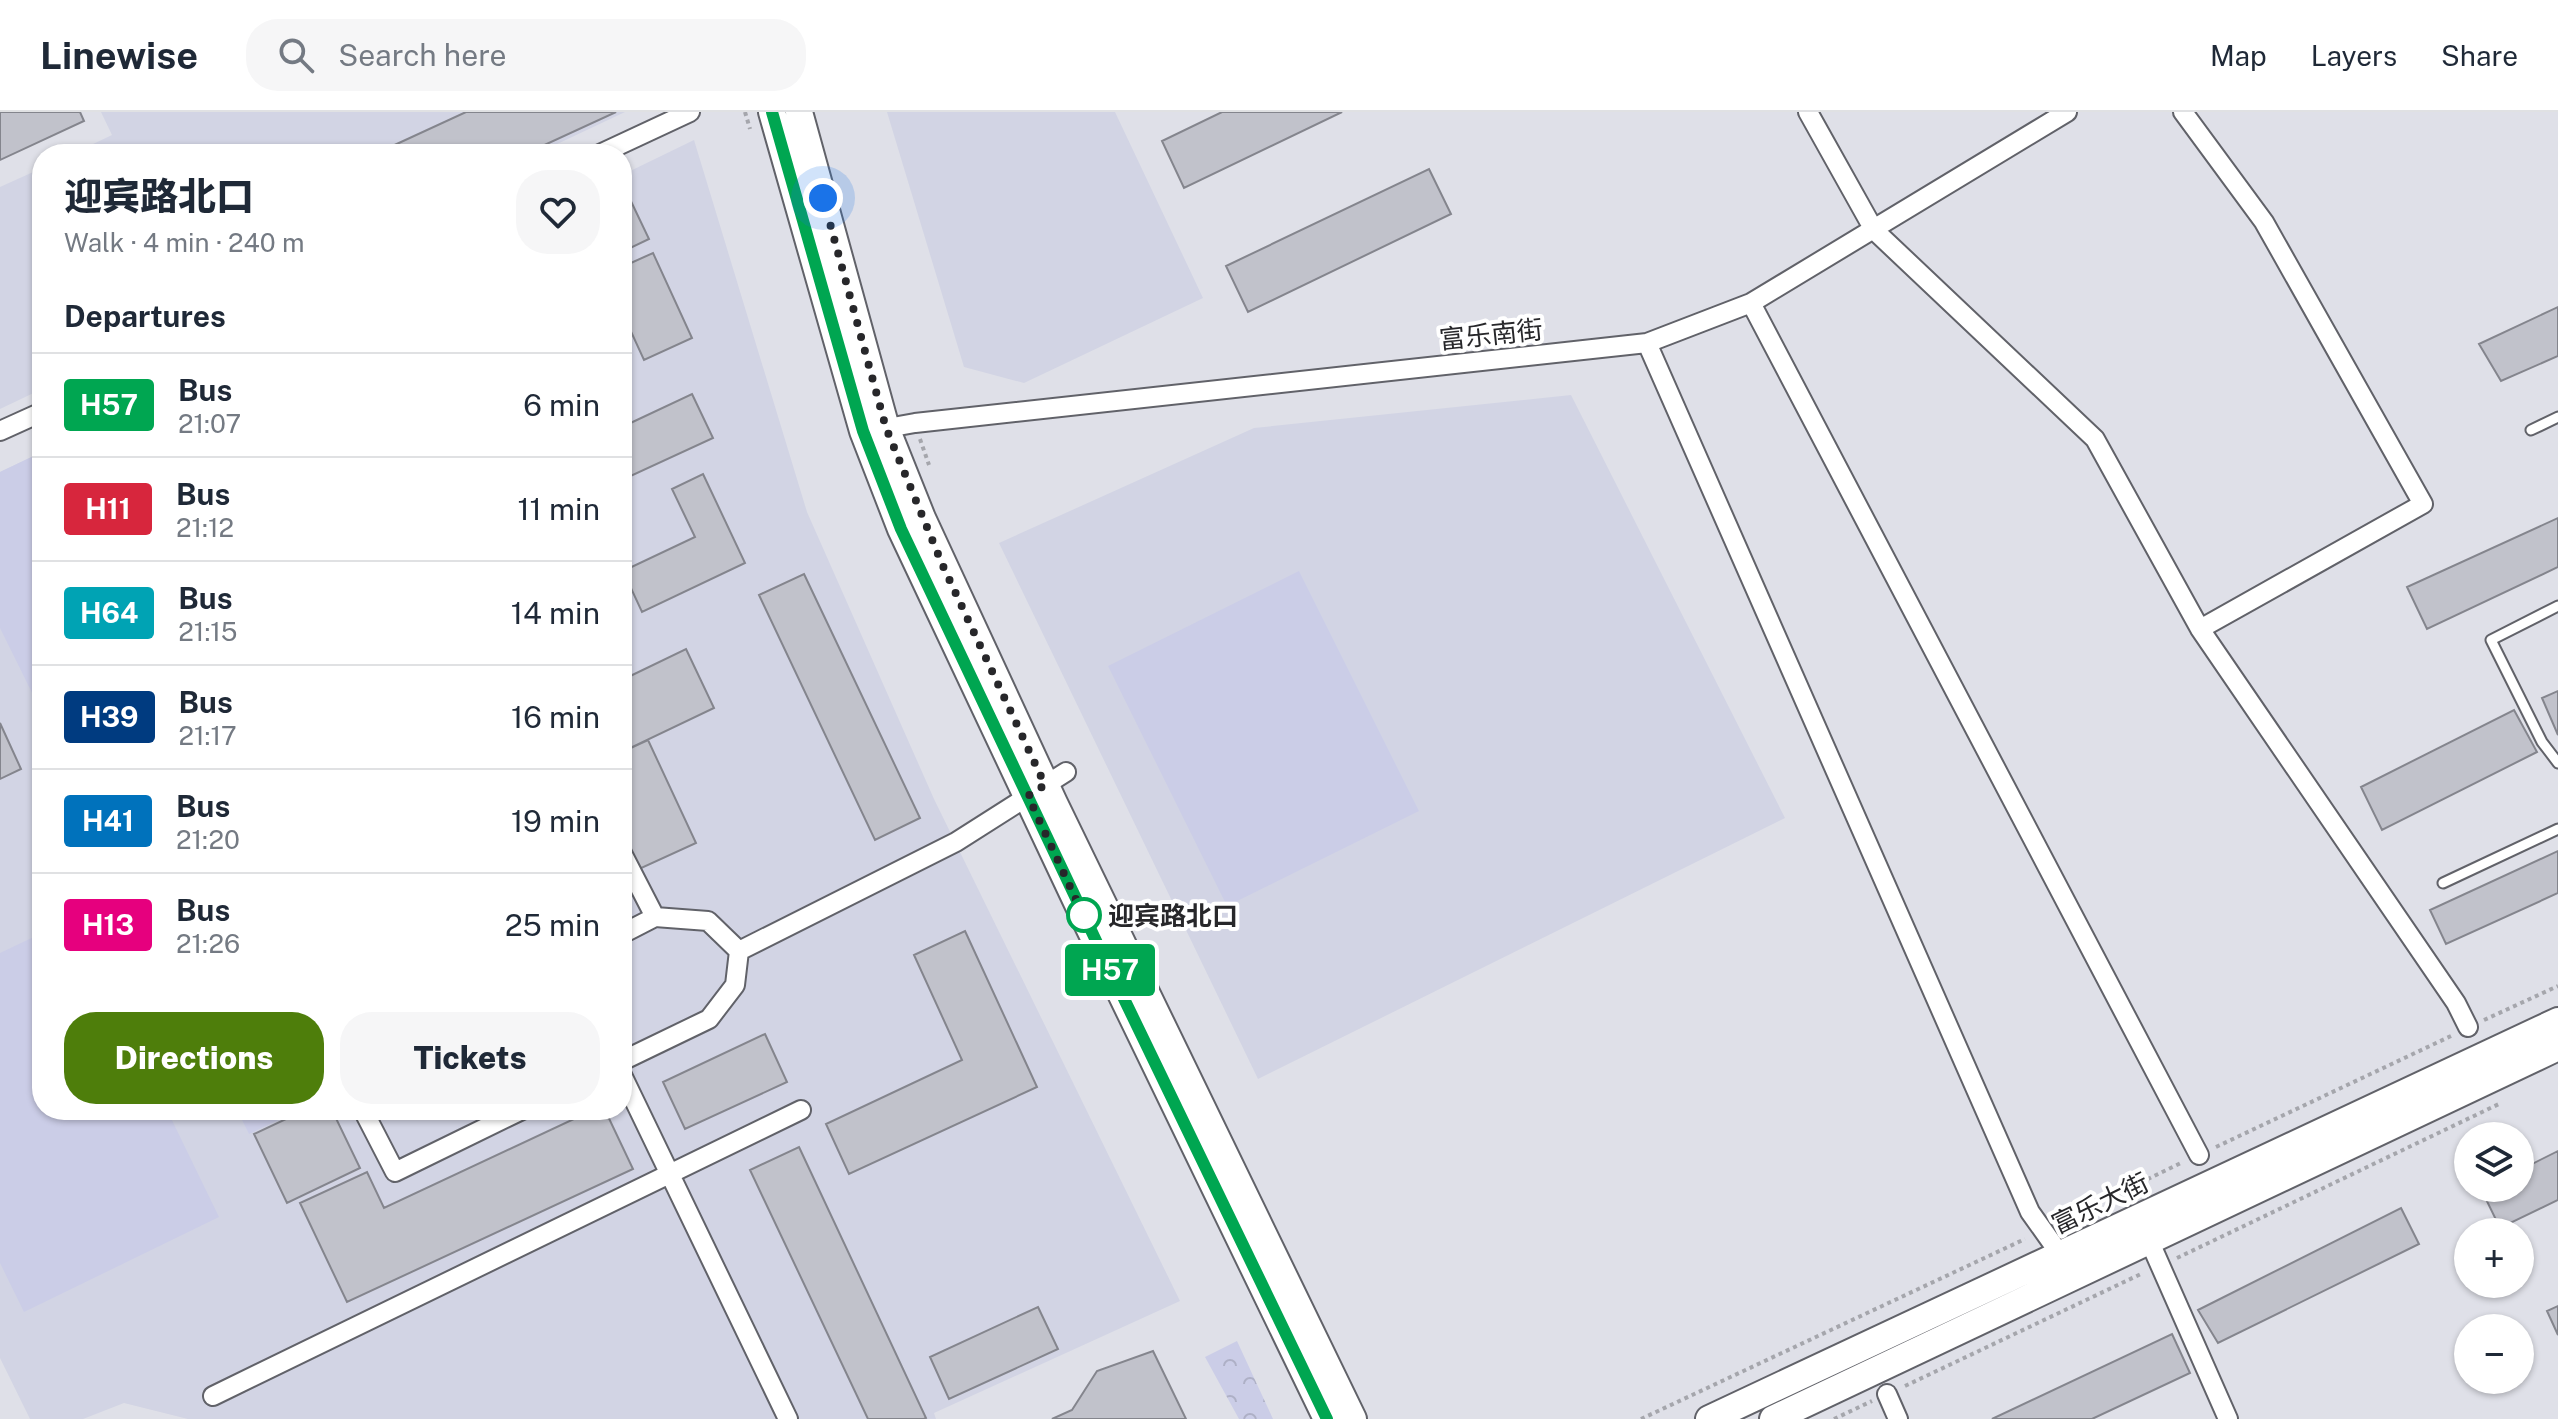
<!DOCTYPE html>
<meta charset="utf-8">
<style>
body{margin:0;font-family:"Public Sans","Noto Sans SC",sans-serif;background:#f6f6f7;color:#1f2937;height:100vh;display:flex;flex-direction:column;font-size:30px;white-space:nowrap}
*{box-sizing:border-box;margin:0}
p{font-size:26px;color:#747a83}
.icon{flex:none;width:44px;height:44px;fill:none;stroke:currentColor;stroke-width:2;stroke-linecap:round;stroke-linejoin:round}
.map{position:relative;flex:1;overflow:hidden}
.details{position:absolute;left:32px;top:32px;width:600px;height:976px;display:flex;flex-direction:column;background:#fff;border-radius:32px;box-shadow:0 2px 6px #0004}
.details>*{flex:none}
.badge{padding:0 16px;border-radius:6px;font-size:28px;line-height:52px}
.buttons{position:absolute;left:2454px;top:1010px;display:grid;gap:16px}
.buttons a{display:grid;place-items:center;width:80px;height:80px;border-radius:50%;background:#fff;box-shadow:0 2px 6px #0004;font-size:40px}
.you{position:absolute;width:40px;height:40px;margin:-20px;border:6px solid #fff;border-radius:50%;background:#1a73e8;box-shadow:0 0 0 12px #1a73e833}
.map>.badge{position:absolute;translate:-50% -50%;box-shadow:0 0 0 4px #fff}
h2{padding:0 32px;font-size:30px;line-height:72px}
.round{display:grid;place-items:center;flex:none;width:84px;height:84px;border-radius:32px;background:#f6f6f7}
.head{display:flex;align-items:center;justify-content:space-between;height:136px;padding:0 32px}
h1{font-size:38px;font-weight:800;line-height:60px}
.button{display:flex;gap:16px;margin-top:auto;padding:16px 32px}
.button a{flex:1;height:92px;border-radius:32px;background:#4e7e0b;color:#fff;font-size:32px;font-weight:800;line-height:92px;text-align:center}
.button a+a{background:#f6f6f7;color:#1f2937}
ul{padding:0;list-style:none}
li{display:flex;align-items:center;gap:24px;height:104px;padding:0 32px;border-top:2px solid #e0e1e3}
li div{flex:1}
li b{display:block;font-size:30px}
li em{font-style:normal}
li .badge{min-width:88px;font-weight:700;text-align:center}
header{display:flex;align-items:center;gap:48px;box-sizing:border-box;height:112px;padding:0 40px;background:#fff;border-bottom:2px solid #e0e1e3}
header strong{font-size:38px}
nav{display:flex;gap:44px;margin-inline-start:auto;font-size:28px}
.search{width:560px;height:72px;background:#f6f6f7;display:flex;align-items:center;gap:20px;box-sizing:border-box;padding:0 28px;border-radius:32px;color:#747a83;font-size:30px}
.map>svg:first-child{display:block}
</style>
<header>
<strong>Linewise</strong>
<div class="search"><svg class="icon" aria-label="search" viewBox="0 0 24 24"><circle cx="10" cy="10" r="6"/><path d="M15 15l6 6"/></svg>Search here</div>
<nav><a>Map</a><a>Layers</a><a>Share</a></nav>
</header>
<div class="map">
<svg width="2558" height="1307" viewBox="0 0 2558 1307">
<defs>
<pattern id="forest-crowns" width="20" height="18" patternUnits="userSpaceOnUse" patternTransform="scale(2)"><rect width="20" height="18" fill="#cbcde7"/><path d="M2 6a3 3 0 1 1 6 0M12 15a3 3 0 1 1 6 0" fill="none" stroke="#aeb0c6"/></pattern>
</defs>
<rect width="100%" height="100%" fill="#dfe0e8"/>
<path fill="#d2d4e4" d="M101,0H625L536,42H72L112,23Z
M887,0H1115L1203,186L1024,271L964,255Z
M694,28L807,400L934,687L1180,1189L934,1301L936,1307H188L124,1291L83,1307H30L0,1246V360L42,340V998H622V63Z
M42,56V277L0,297V75Z
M1571,283L1785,706L1258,967L999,431L1254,316Z"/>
<path fill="url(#forest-crowns)" d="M1237,1229L1273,1307H1239L1205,1245Z"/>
<path fill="#cbcde7" d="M42,340V601L0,516V360Z
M1299,459L1419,699L1227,794L1108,554Z
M42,821V998H167L219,1105L24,1200L0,1151V841Z
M237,998H299L249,1022Z"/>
<path fill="#c1c2cb" stroke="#84858d" stroke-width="2" d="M0,0H80L84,9L0,48Z
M466,0H616L525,42H375Z
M1222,0H1342L1184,76L1162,29Z
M1429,57L1451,102L1248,200L1226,154Z
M628,83L649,127L622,140V86Z
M653,141L692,226L644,248L622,200V155Z
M2558,195V244L2501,269L2479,232Z
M692,282L713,326L622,368V315Z
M703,362L745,451L642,500L623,459L695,425L672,377Z
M2558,406V455L2427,517L2407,475Z
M804,462L920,706L875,728L759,483Z
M686,537L714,596L622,640V568Z
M2558,579V623L2542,586Z
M2514,598L2537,640L2382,718L2361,675Z
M0,611L21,657L0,667Z
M648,628L696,731L637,758L622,727V640Z
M2558,739V781L2446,832L2430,798Z
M965,819L1037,975L849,1062L826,1012L962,948L914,843Z
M765,922L787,970L685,1017L663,970Z
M305,998H332L360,1056L287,1091L254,1022Z
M593,998H605L633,1057L347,1190L300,1091L367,1060L384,1096Z
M799,1035L926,1306L924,1307H868L750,1058Z
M2558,1039V1088L2500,1116L2481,1077L2520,1076V1058Z
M2401,1096L2419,1132L2218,1231L2198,1198Z
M2558,1194V1223L2547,1199Z
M1038,1195L1058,1237L949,1287L930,1245Z
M2172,1222L2190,1261L2092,1307H1992Z
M1153,1239L1186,1307H1052L1072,1298L1097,1259Z"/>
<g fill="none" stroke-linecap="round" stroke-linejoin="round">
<g stroke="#616269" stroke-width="13">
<path id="service" d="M2531,318L2558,305
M2558,494L2491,528L2542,630L2558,651
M2443,771L2558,717"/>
</g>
<g stroke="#616269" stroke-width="22">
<path id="minor" d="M1808,0L1874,118L2095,327L2200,517L2456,891L2468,915
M2183,0L2264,110L2423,392L2200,517
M600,42L690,0
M1751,191L2199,1043
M1647,231L2030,1100L2067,1152
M876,318L915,311L1647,231L1751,191L2067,0
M0,319L42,300
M622,741L655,805
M622,822L655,805L708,809L739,839L735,873L709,907L622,949
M739,839L956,730L1066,660
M622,963L788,1307
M363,998L395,1060L522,998
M2145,1119L2228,1307
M1887,1282L1898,1307
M213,1284L801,998"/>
</g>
<g stroke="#616269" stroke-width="30">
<path id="secondary" d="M772,0L863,319L901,417L1085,807L1327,1307
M799,0L886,316L922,406L1054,691L1353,1307
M1709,1307L2558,909
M1773,1307L2558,935"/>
</g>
<path stroke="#a5a6ac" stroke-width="4" stroke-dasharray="4 4" stroke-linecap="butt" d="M745,0L750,17
M920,327L929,353
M2484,908L2558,874
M2216,1035L2451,924
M2061,1109L2183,1050
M2177,1146L2501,991
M1905,1274L2143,1161
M1641,1307L2025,1127
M1834,1307L1872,1289"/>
<use href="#service" stroke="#fff" stroke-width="9"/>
<use href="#minor" stroke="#fff" stroke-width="18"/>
<use href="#secondary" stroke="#fff" stroke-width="26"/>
</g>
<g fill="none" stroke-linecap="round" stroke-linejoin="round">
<g stroke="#fff" stroke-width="18">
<path id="line" d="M772,0L863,319L901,417L1099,835L1327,1307"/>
</g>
<use href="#line" stroke="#00a651" stroke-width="12"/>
<path stroke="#27272a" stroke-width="8" stroke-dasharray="0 14.4" d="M823,86L886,316L943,454L1045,673L1028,684L1085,807L1084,803"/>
</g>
<circle fill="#fff" stroke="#00a651" stroke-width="4" cx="1084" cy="803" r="16"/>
<g text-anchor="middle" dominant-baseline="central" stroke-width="8" stroke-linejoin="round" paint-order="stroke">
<g font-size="26" fill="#27272a" stroke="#fff">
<text transform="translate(1491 222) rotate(-6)">富乐南街</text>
<text transform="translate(2100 1091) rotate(-26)">富乐大街</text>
</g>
<g font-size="26" font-weight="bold" fill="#27272a" stroke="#fff" text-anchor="start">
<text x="1108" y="803">迎宾路北口</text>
</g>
</g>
</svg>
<div class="buttons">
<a><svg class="icon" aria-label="layers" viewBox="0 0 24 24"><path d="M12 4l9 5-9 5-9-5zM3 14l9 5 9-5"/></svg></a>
<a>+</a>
<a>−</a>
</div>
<div class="you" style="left:823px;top:86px"></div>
<b class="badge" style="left:1110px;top:858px;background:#00a651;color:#fff">H57</b>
<section class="details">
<div class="head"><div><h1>迎宾路北口</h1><p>Walk · 4 min · 240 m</p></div><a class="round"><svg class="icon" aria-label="heart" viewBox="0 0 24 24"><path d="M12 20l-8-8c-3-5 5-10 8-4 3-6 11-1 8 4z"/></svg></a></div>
<h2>Departures</h2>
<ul>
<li><span class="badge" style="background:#00a651;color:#fff">H57</span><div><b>Bus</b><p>21:07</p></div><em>6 min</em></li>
<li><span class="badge" style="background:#d7263d;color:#fff">H11</span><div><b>Bus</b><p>21:12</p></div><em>11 min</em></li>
<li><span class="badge" style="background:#00a3b4;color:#fff">H64</span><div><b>Bus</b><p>21:15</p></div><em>14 min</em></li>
<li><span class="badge" style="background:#003b80;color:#fff">H39</span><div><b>Bus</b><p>21:17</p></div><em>16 min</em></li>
<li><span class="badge" style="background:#0072bc;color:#fff">H41</span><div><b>Bus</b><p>21:20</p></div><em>19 min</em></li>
<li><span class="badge" style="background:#e6007e;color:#fff">H13</span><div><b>Bus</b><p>21:26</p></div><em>25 min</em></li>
</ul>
<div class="button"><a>Directions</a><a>Tickets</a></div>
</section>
</div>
